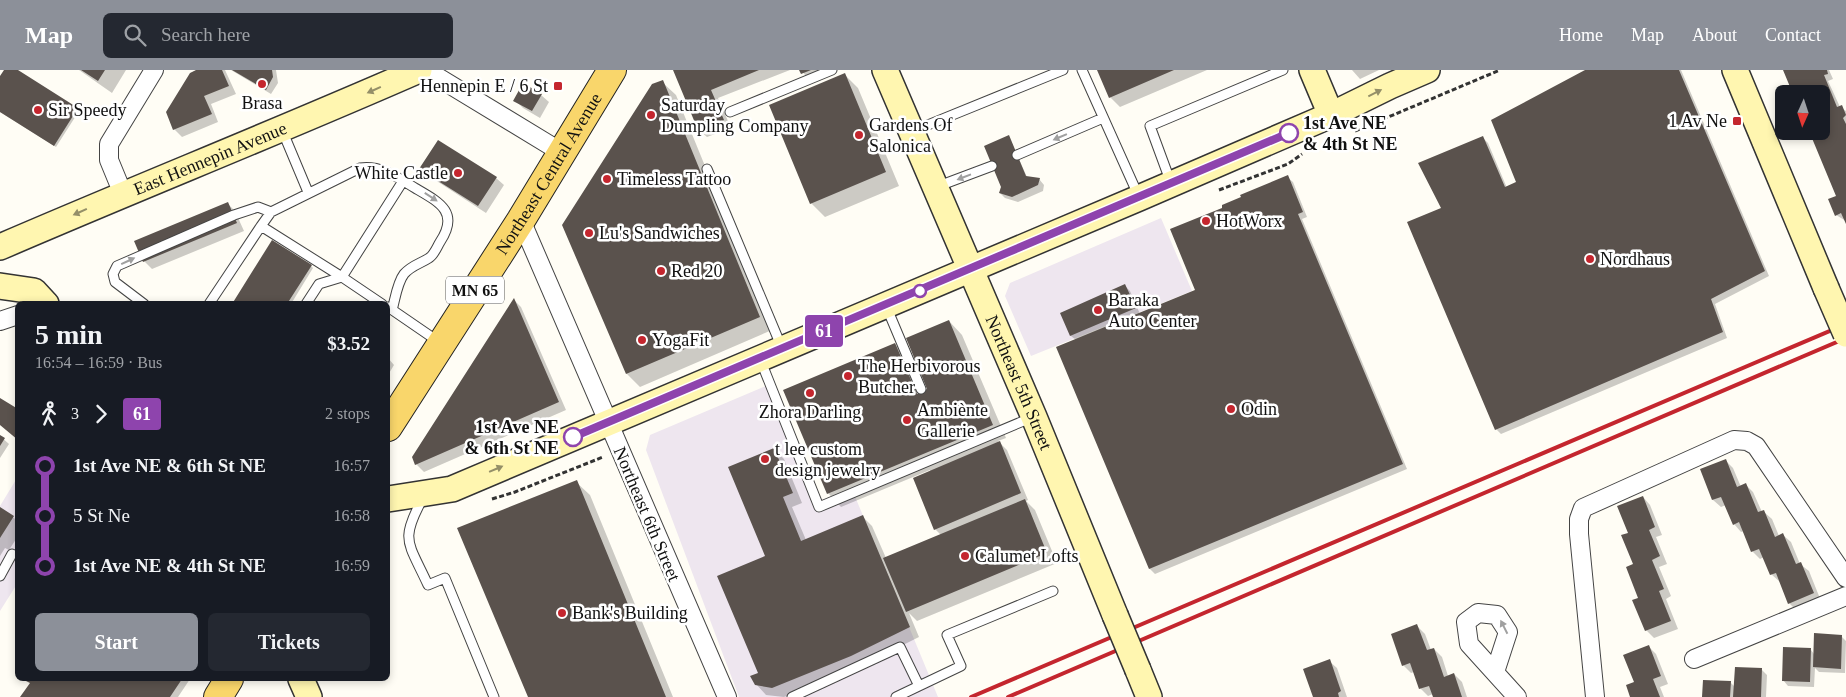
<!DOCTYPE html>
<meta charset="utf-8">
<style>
body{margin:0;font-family:"Times New Roman",serif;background:#242831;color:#f1f3f6;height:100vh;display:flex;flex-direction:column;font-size:19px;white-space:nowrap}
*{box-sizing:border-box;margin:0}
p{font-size:16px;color:#9ea1a6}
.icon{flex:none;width:28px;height:28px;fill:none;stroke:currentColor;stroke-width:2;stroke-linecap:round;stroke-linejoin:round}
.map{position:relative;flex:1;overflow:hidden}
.drawer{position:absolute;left:15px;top:231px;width:375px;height:380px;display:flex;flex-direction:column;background:#171b24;border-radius:8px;box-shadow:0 2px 8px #0003}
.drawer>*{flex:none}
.badge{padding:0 10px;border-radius:4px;font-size:18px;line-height:32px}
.needle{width:32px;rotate:183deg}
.buttons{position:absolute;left:1775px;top:15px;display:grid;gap:10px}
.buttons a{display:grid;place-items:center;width:55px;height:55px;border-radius:8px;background:#171b24;box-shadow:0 2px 8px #0003;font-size:25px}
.map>.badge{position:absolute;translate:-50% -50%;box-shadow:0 0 0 2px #fff}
.legs{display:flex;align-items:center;gap:8px;height:55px;padding:0 20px;font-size:16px}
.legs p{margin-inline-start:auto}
.overview{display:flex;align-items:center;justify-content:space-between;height:85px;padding:0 20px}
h1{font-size:28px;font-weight:800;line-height:38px}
.button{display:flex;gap:10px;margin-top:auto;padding:10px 20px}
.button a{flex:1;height:58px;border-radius:8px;background:#8c9099;color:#fff;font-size:20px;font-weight:800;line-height:58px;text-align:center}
.button a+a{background:#242831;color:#f1f3f6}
ul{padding:0 20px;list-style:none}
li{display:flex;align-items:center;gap:18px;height:50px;font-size:19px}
li i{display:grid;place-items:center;width:8px;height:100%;margin:0 6px;background:currentColor}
li i::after{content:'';width:12px;height:12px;margin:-6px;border:4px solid;border-radius:50%;background:#171b24}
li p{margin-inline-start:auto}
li:first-child i{background:linear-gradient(#0000 50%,currentColor 0)}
li:last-child i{background:linear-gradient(currentColor 50%,#0000 0)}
header{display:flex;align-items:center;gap:30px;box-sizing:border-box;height:70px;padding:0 25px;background:#8c9099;color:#fff}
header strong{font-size:24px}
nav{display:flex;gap:28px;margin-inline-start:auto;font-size:18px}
.search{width:350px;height:45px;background:#242831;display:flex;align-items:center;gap:12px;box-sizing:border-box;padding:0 18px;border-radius:8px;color:#9ea1a6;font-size:19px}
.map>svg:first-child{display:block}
</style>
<header>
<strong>Map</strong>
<div class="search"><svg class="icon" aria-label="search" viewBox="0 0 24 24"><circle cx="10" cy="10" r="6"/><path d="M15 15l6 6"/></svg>Search here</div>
<nav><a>Home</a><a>Map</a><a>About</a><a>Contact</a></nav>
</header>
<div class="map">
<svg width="1846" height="627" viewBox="0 0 1846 627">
<rect width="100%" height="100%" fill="#fffdf5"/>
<path fill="#eee6ef" d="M1161,148L1192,221L1031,286L1005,226L1010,213Z
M768,315L818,439L854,424L938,627H739L646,380L650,365Z
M17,408V514L0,541V436Z"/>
<path fill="#0003" d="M6,0H16L79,41L56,77L0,42V9Z
M79,0H126L112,23Z
M200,0H225L236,24L211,34L218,52L182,67L174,59L167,43Z
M231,0H276L278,13L271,24Z
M674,0H790L718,28L731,58L707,67L699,60Z
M801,0H837L810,11Z
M1098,0H1207L1120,37L1110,27Z
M1352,0H1379L1360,9Z
M1587,0H1681L1769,206L1715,234L1727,268L1501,364L1496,359L1443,138L1483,68L1488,73L1507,118L1517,112Z
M1784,0H1829L1833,9L1828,11L1840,37L1846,41V151L1836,145L1837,126L1821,61V24Z
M845,5L858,18L899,116L825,147L811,133Z
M662,12L676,25L772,260L640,317L627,304Z
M541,25L549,32L540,48L523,38L515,30Z
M1009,67L1027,107L1039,109L1044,115L1043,121L1018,132L1005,128L1000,123Z
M421,99L496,108L504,115L486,143L429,106Z
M1287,107L1293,112L1307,147L1302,149L1407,399L1155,504L1150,499L1058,278L1076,270L1071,266L1061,243L1125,216L1130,221L1140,244L1196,220L1224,138Z
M228,134L235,141L244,161L152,199L144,191Z
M311,196L313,198L291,234H234Z
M514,230L521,237L566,340L424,402L416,394Z
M949,251L962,265L1006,368L998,371L1007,380L1028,430L1026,431L1035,440L1057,493L917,551L909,543L919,567L861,596L784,627L766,625L756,614L759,604L774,379L784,389L802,433L792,437L806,470L862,446L872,456L886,488L941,465L935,459L930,400L841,437L828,423L895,274L908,288L923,322L929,320Z
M388,288L394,295L388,305Z
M0,366L9,374L0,388Z
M1725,390L1733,398L1741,417L1746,415L1753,422L1762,442H1764L1772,449L1779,466L1783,465L1791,472L1800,494L1809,501L1821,531L1797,541L1789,533L1780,512L1771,504L1764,487L1760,489L1752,481L1744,461L1741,462L1734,454L1726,435L1721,437L1713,430L1701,400Z
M576,412L590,425L673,627H529Z
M1643,427L1650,435L1662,465L1656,467L1667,494L1659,497L1671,526L1666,529L1678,559L1654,568L1646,560L1629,463Z
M0,438L18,451V466L9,480L5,478L0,486Z
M1417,556L1425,564L1431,580L1434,579L1442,587L1448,606L1454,604L1462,612L1467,627H1434L1433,624L1428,626L1420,618L1414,602L1411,603L1403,595Z
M1841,566L1846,571L1845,603L1819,602L1815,598L1814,617L1788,616L1783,610L1811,580L1814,584Z
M1648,576L1656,584L1668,614L1660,617L1664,627H1632Z
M1329,591L1337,598L1347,627H1315Z
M1762,600L1767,605L1766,627H1703L1730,612L1735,617Z
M29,609H190L178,627H22L31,613Z"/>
<path fill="#5a524d" d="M4,0H18L78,38L54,76L0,42V6Z
M81,0H105L98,11Z
M196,0H222L229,16L204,26L212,44L173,60L166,42L190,3Z
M232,0H272L273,7L266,20Z
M673,0H759L711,20L724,50L698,60Z
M799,0H811L801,4Z
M1097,0H1174L1109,28Z
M1585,0H1679L1765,201L1711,229L1723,262L1495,360L1407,152L1441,138L1418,93L1483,66L1505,117L1516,112L1491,50Z
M1783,0H1827L1828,4L1824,5L1837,37L1842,35L1846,45L1843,48L1846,54V154L1841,143L1835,146L1828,129L1836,126L1809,61H1821V24H1793Z
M845,3L886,102L810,134L769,35Z
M663,10L760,247L626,304L562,155L652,14Z
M523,13L542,24L532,41L513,31Z
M1009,65L1026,106L1040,108L1038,115L1012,127L999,123L1001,117L984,76Z
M438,70L497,107L478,136L419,99Z
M1288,105L1303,142L1298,144L1403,394L1149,499L1056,277L1195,220L1170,159L1222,138V135L1241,127L1240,125Z
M228,132L237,153L143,192L134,171Z
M272,170L312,195L287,234H232Z
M1125,214L1136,238L1070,266L1060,243Z
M514,228L559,332L415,395L412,387Z
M949,250L993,355L827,424L783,320L895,273L917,324L927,319L906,268Z
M0,328L18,339V370L0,355Z
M0,365L5,368L0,376Z
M1000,371L1021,423L934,460L913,408Z
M774,378L793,423L783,427L801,471L863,445L910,557L851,586L772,618L755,615L750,606L758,603L717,506L765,486L728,397Z
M1726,389L1737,417L1746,413L1758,442L1764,440L1775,467L1783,463L1796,494L1801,492L1814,523L1788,534L1776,503L1770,505L1759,479L1751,482L1739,452L1733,455L1721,427L1712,430L1700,399Z
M577,410L666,627H528L457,458Z
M1643,426L1655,457L1649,460L1660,486L1652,490L1664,519L1659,521L1671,551L1645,561L1632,530L1638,528L1626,497L1633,494L1621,465L1628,463L1617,436Z
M1025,429L1047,483L906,542L883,488Z
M0,437L14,446L0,468Z
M1417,554L1427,580L1434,578L1444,607L1454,603L1462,627H1433L1429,616L1419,619L1410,593L1402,596L1391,564Z
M1814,563L1842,565L1841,599L1813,597Z
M1649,575L1661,606L1653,609L1660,627H1630L1626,615L1634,612L1623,585Z
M1783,577L1811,578L1810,612L1782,611Z
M1330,589L1341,621L1338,623L1339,627H1313L1303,599Z
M1735,597L1762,598L1761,627H1733Z
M28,609H182L170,627H20L30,613L26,611Z
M1703,610L1731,611L1730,627H1702Z"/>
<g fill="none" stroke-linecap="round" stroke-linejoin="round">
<g stroke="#444" stroke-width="11">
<path id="lane" d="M1082,0L1139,127
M730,42L832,0
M282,60L308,122
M913,61L1063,0
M1017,85L1103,48
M707,99L782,278
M1171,113L1150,56L1283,0
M936,117L992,96
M261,156L271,142L360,98C381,95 397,107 415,118C439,132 460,142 440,172C437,177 434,185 429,188C420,194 412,195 404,204C397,213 395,230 392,240
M144,234L115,212L113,204L117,196L234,145L258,137L271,142
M209,234L261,156L342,207
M306,234L319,214L342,207
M382,234L342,207L403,111
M886,236L921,319
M388,237L439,272
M760,289L819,437L1033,347
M424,426C399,471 408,471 428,515L445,508L494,627
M0,506L12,484
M792,627L900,577L919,616L961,596L947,565L1053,521
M896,627L919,616"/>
</g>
<g stroke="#444" stroke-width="20">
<path id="street" d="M426,0L561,82
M123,124L109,90V74L154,0
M521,150L727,627
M0,251L18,245
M1694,589L1846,526
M1495,602L1508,562L1497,545L1478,543L1466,552L1469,574L1517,627
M1595,627L1579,464V449L1583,438L1734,370L1747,371L1756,376L1846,508"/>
</g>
<g stroke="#333" stroke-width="28">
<g id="secondary">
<path id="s1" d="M885,0L1034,347L1115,545"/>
<path d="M1312,0L1331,45"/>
<path d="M1735,0L1826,218"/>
<path id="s2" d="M0,177C139,117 280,61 419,0"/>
<path d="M0,216L34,221L46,234"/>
<path d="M388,429L452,419L1139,128L1331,45L1390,16L1427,0"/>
<path d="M1138,600L1149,627"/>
<path d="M301,609L309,627"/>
</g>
</g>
<g stroke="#222" stroke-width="30">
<g id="primary">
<path id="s3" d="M388,357L521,150L612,0"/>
<path d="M218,627L229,609"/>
</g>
</g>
<path stroke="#333" stroke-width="3" stroke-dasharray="5 2.5" stroke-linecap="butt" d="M1355,61L1500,0
M1219,120L1288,94L1302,84
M492,429L515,422L603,387"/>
<use href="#lane" stroke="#fff" stroke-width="9"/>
<use href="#street" stroke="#fff" stroke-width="18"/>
<use href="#secondary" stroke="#fff6b0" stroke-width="25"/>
<use href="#primary" stroke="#f9d66b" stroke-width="28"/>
<path stroke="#c4262e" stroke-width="4" d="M971,627L1846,254
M1008,627L1846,268"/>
<g stroke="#333" stroke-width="28" stroke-linecap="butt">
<path id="secondary-bridge" d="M1826,218L1846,264
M1115,545L1138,600"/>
</g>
<use href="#secondary-bridge" stroke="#fff6b0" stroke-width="25"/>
</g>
<defs><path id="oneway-solid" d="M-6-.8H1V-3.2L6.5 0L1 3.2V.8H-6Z" transform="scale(1.25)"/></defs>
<g fill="#948f68">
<use href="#oneway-solid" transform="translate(374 20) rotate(156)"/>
<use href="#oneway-solid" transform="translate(1375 23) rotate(-27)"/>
<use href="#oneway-solid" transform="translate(80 142) rotate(156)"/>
<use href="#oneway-solid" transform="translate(496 399) rotate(-23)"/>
</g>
<g fill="#a0a0a0">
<use href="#oneway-solid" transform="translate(1060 67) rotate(157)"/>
<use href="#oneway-solid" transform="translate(964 107) rotate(159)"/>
<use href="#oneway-solid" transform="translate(431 127) rotate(33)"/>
<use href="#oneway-solid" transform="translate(128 191) rotate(-25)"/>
<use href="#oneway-solid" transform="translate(1504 557) rotate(-117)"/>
</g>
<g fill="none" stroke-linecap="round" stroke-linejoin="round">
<g stroke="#fff" stroke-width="11">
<path id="line-1" d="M573,367L1289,63"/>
</g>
<use href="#line-1" stroke="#8e44ad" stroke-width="8"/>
</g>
<g fill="#c4262e" stroke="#fff" stroke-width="2">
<circle cx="262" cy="14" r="5"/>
<rect x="553" y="11" width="10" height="10" rx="2.5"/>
<circle cx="38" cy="40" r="5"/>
<circle cx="651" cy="45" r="5"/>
<rect x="1732" y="46" width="10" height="10" rx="2.5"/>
<circle cx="859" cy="65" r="5"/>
<circle cx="458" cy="103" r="5"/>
<circle cx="607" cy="109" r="5"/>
<circle cx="1206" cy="151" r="5"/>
<circle cx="589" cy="163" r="5"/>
<circle cx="1590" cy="189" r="5"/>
<circle cx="661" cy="201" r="5"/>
<circle cx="1098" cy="240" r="5"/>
<circle cx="642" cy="270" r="5"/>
<circle cx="848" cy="306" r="5"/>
<circle cx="810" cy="323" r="5"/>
<circle cx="1231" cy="339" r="5"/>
<circle cx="907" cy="350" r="5"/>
<circle cx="765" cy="389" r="5"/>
<circle cx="965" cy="486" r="5"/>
<circle cx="562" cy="543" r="5"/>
</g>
<g fill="#fff" stroke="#8e44ad" stroke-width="2.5">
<circle cx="1289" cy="63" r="9"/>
<circle cx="920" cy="221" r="6"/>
<circle cx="573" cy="367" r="9"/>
</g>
<g text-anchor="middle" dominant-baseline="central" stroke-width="5" stroke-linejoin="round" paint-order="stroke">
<rect fill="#fff" stroke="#585858" stroke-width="1" x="446" y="206.5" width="58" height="27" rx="4"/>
<g font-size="16" font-weight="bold" fill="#111">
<text x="475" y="220">MN 65</text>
</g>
<g font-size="18" fill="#111" stroke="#fff" text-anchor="start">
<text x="548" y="16" text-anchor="end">Hennepin E / 6 St</text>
<text x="262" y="33" text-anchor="middle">Brasa</text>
<text x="661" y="35">Saturday<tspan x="661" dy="21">Dumpling Company</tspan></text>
<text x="48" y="40">Sir Speedy</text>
<text x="1727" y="51" text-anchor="end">1 Av Ne</text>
<text x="869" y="55">Gardens Of<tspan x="869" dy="21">Salonica</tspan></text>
<text x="448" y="103" text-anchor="end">White Castle</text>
<text x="617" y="109">Timeless Tattoo</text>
<text x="1216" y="151">HotWorx</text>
<text x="599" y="163">Lu's Sandwiches</text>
<text x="1600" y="189">Nordhaus</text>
<text x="671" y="201">Red 20</text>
<text x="1108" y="230">Baraka<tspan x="1108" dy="21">Auto Center</tspan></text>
<text x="652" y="270">YogaFit</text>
<text x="858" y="296">The Herbivorous<tspan x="858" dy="21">Butcher</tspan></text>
<text x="1241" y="339">Odin</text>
<text x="917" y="340">Ambiènte<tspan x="917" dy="21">Gallerie</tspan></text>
<text x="810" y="342" text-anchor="middle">Zhora Darling</text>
<text x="775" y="379">t lee custom<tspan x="775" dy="21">design jewelry</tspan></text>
<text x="975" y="486">Calumet Lofts</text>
<text x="572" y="543">Bank's Building</text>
</g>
<g font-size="18" font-weight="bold" fill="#111" stroke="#fff" text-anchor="start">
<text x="1303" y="53">1st Ave NE<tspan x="1303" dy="21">&amp; 4th St NE</tspan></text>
<text x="559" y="357" text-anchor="end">1st Ave NE<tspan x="559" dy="21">&amp; 6th St NE</tspan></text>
</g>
<g font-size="18" fill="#111" stroke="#fff">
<text stroke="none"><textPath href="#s2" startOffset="228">East Hennepin Avenue</textPath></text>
<text stroke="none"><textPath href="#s3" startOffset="300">Northeast Central Avenue</textPath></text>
<text stroke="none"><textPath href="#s1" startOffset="340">Northeast 5th Street</textPath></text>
<text transform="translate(647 444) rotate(67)">Northeast 6th Street</text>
</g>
</g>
</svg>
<div class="buttons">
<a><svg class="needle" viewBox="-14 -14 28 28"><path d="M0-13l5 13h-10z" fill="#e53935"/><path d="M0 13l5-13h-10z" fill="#9ea1a6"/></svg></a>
</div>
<b class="badge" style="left:824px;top:261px;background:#8e44ad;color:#fff">61</b>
<section class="drawer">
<div class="overview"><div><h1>5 min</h1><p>16:54 – 16:59 · Bus</p></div><b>$3.52</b></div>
<div class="legs"><svg class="icon" aria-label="walk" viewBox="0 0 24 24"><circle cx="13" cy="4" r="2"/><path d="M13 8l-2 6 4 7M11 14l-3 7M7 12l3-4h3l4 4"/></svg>3<svg class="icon" aria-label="forward" viewBox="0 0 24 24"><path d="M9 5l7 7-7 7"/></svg><b class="badge" style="background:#8e44ad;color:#fff">61</b><p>2 stops</p></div>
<ul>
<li><i style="color:#8e44ad"></i><b>1st Ave NE &amp; 6th St NE</b><p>16:57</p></li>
<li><i style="color:#8e44ad"></i><span>5 St Ne</span><p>16:58</p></li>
<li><i style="color:#8e44ad"></i><b>1st Ave NE &amp; 4th St NE</b><p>16:59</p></li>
</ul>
<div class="button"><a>Start</a><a>Tickets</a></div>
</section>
</div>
